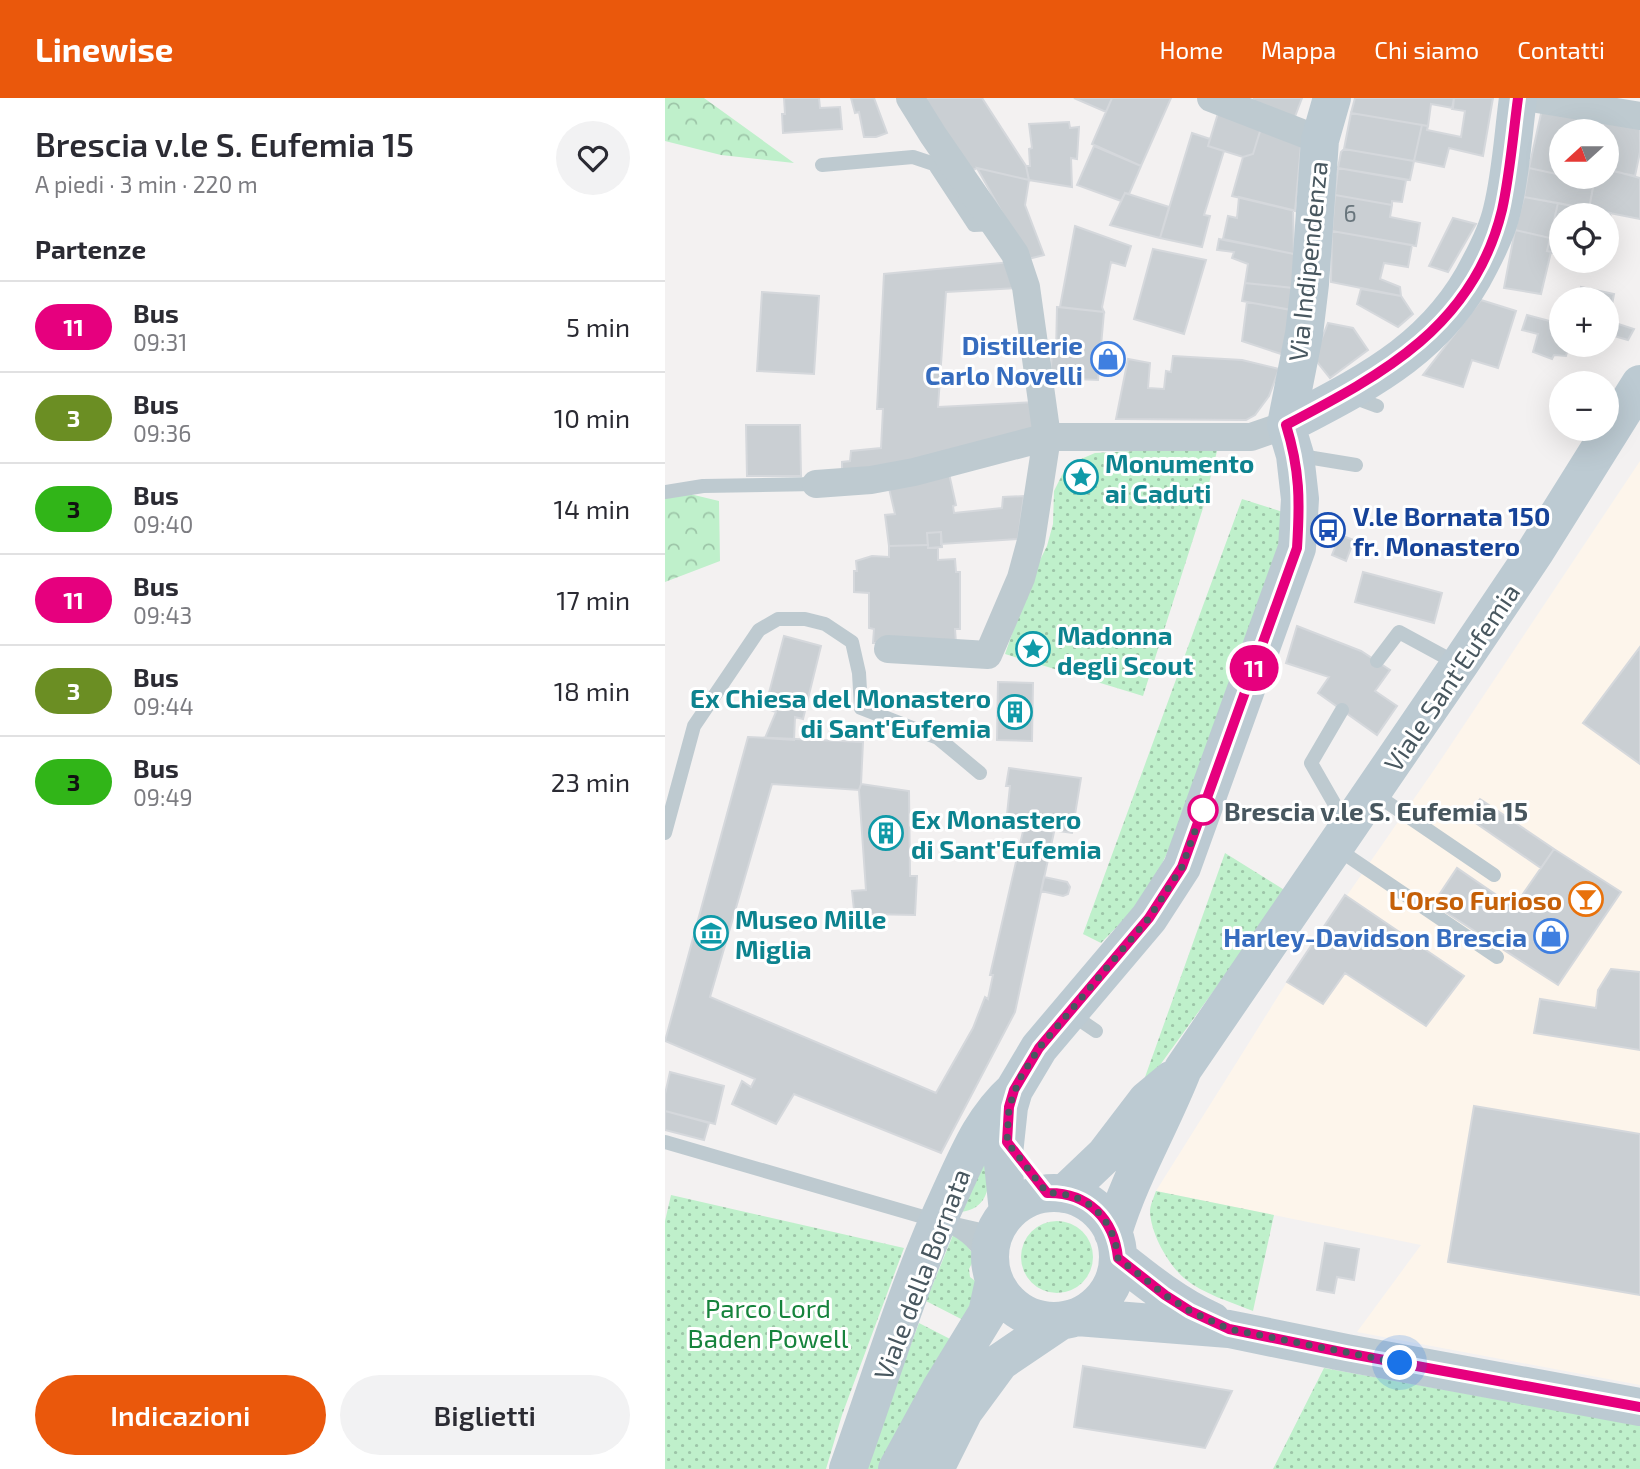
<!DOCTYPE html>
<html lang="it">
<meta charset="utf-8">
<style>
body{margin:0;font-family:"Exo 2",sans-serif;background:#f2f2f3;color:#2b2b33;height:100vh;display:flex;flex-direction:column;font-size:26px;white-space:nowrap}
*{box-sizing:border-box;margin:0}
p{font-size:23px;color:#7c7c81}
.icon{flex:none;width:38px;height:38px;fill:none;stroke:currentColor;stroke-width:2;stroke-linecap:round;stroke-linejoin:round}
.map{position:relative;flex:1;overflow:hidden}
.drawer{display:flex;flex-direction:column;background:#fff;width:665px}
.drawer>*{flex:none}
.badge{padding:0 14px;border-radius:23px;font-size:24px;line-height:46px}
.needle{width:46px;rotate:249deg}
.fabs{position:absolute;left:884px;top:21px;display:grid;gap:14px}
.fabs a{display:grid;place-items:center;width:70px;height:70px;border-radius:50%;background:#fff;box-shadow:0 7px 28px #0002;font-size:35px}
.you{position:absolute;width:35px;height:35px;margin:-18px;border:5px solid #fff;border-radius:50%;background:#1a73e8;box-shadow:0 0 0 10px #1a73e833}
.map>.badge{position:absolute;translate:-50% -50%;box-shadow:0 0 0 4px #fff}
h2{padding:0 35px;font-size:26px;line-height:63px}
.round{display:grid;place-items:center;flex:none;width:74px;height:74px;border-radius:37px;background:#f2f2f3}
.headline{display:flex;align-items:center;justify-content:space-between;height:119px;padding:0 35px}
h1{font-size:33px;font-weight:600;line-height:52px}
.action{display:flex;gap:14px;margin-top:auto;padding:14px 35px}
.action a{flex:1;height:80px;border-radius:42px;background:#ea580c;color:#fff;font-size:28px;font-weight:600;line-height:80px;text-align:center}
.action a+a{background:#f2f2f3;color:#2b2b33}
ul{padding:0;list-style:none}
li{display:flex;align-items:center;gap:21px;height:91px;padding:0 35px;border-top:2px solid #e1e1e2}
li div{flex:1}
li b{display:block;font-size:26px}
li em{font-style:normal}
li .badge{min-width:77px;font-weight:700;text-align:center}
header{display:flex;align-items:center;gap:42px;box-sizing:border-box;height:98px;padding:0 35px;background:#ea580c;color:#fff}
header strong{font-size:33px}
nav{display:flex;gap:38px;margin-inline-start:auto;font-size:24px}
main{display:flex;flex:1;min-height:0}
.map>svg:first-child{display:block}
</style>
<header>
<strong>Linewise</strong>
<nav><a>Home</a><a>Mappa</a><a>Chi siamo</a><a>Contatti</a></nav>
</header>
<main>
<section class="drawer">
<div class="headline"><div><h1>Brescia v.le S. Eufemia 15</h1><p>A piedi · 3 min · 220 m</p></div><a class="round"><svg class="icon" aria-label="heart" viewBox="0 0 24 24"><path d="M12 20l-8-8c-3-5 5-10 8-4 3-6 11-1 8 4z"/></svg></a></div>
<h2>Partenze</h2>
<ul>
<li><span class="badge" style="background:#e6007e;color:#fff">11</span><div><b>Bus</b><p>09:31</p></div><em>5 min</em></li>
<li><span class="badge" style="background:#6b8e23;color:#fff">3</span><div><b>Bus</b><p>09:36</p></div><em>10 min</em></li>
<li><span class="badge" style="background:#31b518;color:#111">3</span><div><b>Bus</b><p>09:40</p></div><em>14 min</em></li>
<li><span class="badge" style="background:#e6007e;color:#fff">11</span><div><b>Bus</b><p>09:43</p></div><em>17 min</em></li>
<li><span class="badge" style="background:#6b8e23;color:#fff">3</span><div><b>Bus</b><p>09:44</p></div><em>18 min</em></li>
<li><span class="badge" style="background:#31b518;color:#111">3</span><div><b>Bus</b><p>09:49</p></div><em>23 min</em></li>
</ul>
<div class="action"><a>Indicazioni</a><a>Biglietti</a></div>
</section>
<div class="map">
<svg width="975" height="1371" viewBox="0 0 975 1371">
<defs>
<pattern id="grass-dots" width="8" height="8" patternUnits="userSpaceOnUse" patternTransform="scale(1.75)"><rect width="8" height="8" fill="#bff0cb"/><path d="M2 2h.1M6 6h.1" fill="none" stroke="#9dc5a8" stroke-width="1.8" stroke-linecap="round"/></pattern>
<pattern id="forest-crowns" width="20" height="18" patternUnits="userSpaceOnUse" patternTransform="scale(1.75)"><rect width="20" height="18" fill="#bff0cb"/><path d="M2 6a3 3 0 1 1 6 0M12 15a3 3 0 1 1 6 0" fill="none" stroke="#9dc5a8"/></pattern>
</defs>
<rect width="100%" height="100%" fill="#f3f1f1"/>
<path fill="#fdf5eb" d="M975,363V1287L692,1234L756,1147L491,1093L622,884L771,669Z"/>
<path fill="url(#grass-dots)" d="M553,349L538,410L478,598L340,556L368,476L382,448L388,426L389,393L397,377L409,364L430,355Z
M577,401L618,414L613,450L517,725L480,800L436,845L418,836Z
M560,755L621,793L474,996Z
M321,1033C322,1062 336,1109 296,1114Z
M491,1093L609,1117L588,1213C566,1204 538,1196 519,1180C503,1166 486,1136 485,1114C485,1107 489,1099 491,1093Z
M6,1097L239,1150L177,1317L161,1371H0V1123Z
M356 1159a36 36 0 1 1 72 0a36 36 0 1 1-72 0Z
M288,1137L301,1146L310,1159L304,1171L305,1179L313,1185L300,1223L261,1203Z
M254,1225L287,1242L213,1371H199Z
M659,1270L975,1327V1371H608Z"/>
<path fill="url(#forest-crowns)" d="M0,0H39L129,65L56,57L0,43Z
M0,390L54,403L55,463L0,484Z"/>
<path fill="#cacfd3" stroke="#d5d8dc" stroke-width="2" d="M119,0H154L155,10L175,9L177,31L118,35L117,16H120Z
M186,0H209L222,35L211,39H199L194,14L190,15Z
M252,0H317L361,68L364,82L312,70L304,74Z
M409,0H447L441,14Z
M447,0H506L476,68L427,46Z
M589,0H637L628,24L587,6Z
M690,0H789L788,10L766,6L763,28L686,15Z
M789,0H828L818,58L784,50L779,69L749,63L757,27L763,28L762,32L796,39L800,13L787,11Z
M877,11L939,20L937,33H896V77L864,70Z
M554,12L596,30L588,56L578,59L543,48Z
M686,15L757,27L749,63L679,51Z
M939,20L975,25V54L970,78L943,72L950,45L942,41V33H937Z
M404,24L405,30L414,29L412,61L406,60L407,89L364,82L361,68H365L364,51L367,50L364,26Z
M596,30L636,47L630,113L567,98L578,59L588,56Z
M527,35L545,41L543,48L559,53L539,117L545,118L537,149L495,140Z
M429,48L476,68L464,96L460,95L456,103L412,87Z
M679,51L749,63L745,82L673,70L676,54Z
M312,70L364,82L360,107L379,157L359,162L343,125Z
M673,70L741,82L737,104L727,103V107L670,97Z
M864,70L896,77V79L929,83L924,111L859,99Z
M942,71L975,80V121L924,111L930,79H942Z
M460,95L504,109L495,140L445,127Z
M670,97L727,107L725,119L755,125L751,148L667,133Z
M574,99L628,112L629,156L558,141L563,118L572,120Z
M859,99L893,105L885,140L850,132Z
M893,105L946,115L942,139V117H896V156L882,153Z
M788,120L811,126L783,174L764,168Z
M410,128L466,148L460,168L446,164L437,209L439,214L395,209Z
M850,132L885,140L882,153L886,154L876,196L839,190Z
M667,133L747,147L743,169L719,165L715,181L735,189L736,198L666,184Z
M554,141L629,156V190L580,185L583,166L567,160L569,154L552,152Z
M488,151L541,162L519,236L469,221Z
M346,164L353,190L281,194L273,309L371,304L370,334L205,374L177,375V364L185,363L186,353L216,350L218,311H212L219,176Z
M580,185L628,190L626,212L577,203Z
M916,189L949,196L944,223L969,231L963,242L942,236V201H913Z
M696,191L736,198L748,216L733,229L692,206Z
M97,194L154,198L149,276L92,273Z
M816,202L851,213L833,270L807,262L798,289L758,277Z
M582,204L627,212L619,257L577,243Z
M392,209L439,214L433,282L385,280L387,256H391Z
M862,217L896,226V247H904L901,258L889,257L887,261L868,254L873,236L857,232Z
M663,225L688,230L703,252L665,280L649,260Z
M508,258L577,262L614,271L604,298L590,317L581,322L451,321L463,261L485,265L483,290L499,291L501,273L506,274Z
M81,327H135L136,378H82Z
M283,371L291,407L288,408L289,415L337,410L338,399L359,398L353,441L276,446V434L262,435L263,447L224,448L220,417L230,416L223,386Z
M276,434L277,449L263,450L262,435Z
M675,437L689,442L681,463L667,457Z
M263,447V450H273V462L290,461L291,474H295V531H290L291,545H208L209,531L204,530V495L189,494V473H192L191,463L207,458L224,459V448Z
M698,474L777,495L769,525L690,504Z
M632,528L696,553L725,572L710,593L732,608L712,637L653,595L664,579L621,565Z
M119,538L156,548L138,621L130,619L129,642L100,640L111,614L100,610Z
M975,549V666L918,625Z
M333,584L368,585L367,643L332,642Z
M83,639L198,644L196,686L194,692L107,686L45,899L271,995L308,930L320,899L323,901L328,877H325L359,729L389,734L350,914L276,1055L129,996L111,1026L67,1006L77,983L86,989L90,981L0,943Z
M344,670L416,680L407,735L341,726L345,688H341Z
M196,686L244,693L245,778H252L250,817L202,816V812H189L187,793L201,792L194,692Z
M815,701L889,751L876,770L802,719Z
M889,751L956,794L893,887L768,806L792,770L849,809Z
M379,779L402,784L405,789L403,796L398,798L376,793Z
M680,797L799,878L761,928L680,875L658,906L622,884Z
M946,871L975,874V952L869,935L875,901L931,910L933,892Z
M5,974L59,988L50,1026L0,1013V996Z
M809,1008L975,1036V1197L783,1164Z
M0,1013L44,1025L39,1042L0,1032Z
M660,1145L694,1151L689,1182L672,1179L669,1195L652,1192Z
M418,1268L567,1293L540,1350L409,1329Z"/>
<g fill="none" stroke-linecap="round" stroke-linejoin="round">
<path stroke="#becad0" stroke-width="14" d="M157,67L248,59L269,66L309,127L330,126
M685,298L712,308
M630,357L691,367
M0,394L38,388L151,386
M712,563L734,534L793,566
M677,612L646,665L681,726
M710,696L829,777
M0,735L29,628L94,532L113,521H140L160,526L187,544L194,575L196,610L273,640L315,675
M671,750L832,859
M406,916L431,933
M0,1044L255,1118L329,1135
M290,1131C307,1140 316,1153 325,1169"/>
<path stroke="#becad0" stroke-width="28" d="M546,0L655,42
M866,0L975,18
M151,386L206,382L249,374L382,339H586L621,327
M223,551L323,557L356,480L366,443L382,339L361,189L350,156L268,37L245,0"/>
<path stroke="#bccad2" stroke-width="38" d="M621,327C701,285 773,251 815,166C824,149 833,130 837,112C846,76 848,37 853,0
M325 1159a64 64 0 1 1 128 0a64 64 0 1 1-128 0Z
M399,1096L440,1057L482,1002L506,982
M343,1114L338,1065L344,1009L349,992L374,950L484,820L517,769L632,450L635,401L630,357L621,327L639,236L645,186L655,42L667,0
M448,1135C465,1078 496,1027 518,971L794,567L870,454L975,286
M453,1160C483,1184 512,1207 547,1223
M412,1219L564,1231L682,1255L975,1309
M183,1371C216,1279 244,1184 285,1096C303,1057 317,1021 349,992
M232,1371L275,1292L322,1215L329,1183
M270,1371L299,1313L335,1264L394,1224"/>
</g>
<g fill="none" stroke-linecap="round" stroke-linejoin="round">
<g stroke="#fff" stroke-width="16">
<path id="line" d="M853,0C848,37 845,76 837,112C809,228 718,276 621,327C635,372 635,403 632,450L517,769L484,820L374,950L349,992L344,1009L342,1044L382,1095C423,1094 449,1121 453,1160L500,1197L525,1213L564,1231L681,1255L975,1309"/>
</g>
<use href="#line" stroke="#e6007e" stroke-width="10"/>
<path stroke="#48575f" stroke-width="7" stroke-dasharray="0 12.6" d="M538,712L540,705L517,769L484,820L374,950L354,982L344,1009L342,1044L382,1095C423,1094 449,1121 453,1160L500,1197L525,1213L564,1231L735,1265"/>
</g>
<defs>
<g id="shop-ring" transform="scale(1.75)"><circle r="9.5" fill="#fff" stroke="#3f7fe0" stroke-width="1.5"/><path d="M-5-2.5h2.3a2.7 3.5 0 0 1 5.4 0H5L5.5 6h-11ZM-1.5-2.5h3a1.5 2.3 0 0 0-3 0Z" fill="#3f7fe0"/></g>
<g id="sight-ring" transform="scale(1.75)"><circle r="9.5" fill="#fff" stroke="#0f9aa8" stroke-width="1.5"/><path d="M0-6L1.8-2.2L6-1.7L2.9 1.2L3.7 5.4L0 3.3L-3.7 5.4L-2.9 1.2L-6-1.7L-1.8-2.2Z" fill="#0f9aa8"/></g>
<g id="bus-ring" transform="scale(1.75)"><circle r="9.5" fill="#fff" stroke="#1a4fb4" stroke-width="1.5"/><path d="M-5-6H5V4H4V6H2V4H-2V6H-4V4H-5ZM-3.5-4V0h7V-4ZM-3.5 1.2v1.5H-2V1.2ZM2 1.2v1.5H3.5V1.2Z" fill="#1a4fb4"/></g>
<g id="building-ring" transform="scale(1.75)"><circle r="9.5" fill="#fff" stroke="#0f9aa8" stroke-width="1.5"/><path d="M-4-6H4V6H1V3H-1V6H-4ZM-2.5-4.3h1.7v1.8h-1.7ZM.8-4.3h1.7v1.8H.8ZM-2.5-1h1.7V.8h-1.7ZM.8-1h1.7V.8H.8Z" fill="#0f9aa8"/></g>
<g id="bar-ring" transform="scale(1.75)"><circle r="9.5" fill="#fff" stroke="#e8710a" stroke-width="1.5"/><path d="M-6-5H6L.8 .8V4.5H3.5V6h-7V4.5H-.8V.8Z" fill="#e8710a"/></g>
<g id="museum-ring" transform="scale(1.75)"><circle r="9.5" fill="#fff" stroke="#0f9aa8" stroke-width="1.5"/><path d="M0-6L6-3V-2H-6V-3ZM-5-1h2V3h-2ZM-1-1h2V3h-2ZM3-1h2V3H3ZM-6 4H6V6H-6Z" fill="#0f9aa8"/></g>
</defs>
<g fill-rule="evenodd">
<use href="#shop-ring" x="443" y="261"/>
<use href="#sight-ring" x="416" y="379"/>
<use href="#bus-ring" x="663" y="432"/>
<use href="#sight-ring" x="368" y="551"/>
<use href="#building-ring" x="350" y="614"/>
<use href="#building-ring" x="221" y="735"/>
<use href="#bar-ring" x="921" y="801"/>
<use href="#museum-ring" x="46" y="835"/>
<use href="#shop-ring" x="886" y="838"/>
</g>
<circle fill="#fff" stroke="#e6007e" stroke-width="3.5" cx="538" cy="712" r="14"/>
<g text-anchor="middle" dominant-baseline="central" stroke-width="6" stroke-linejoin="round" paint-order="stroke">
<g font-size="23" fill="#68757c">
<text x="685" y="115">6</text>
</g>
<g font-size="26" fill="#48575f" stroke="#fff">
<text transform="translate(642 163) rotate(-84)">Via Indipendenza</text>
<text transform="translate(786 579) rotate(-56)">Viale Sant'Eufemia</text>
<text transform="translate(256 1176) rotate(-69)">Viale della Bornata</text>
</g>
<g font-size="26" font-weight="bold" fill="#366cbe" stroke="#fff" text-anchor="end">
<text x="418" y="246">Distillerie<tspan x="418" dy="30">Carlo Novelli</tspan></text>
<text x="862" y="838">Harley-Davidson Brescia</text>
</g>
<g font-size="26" font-weight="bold" fill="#0d838f" stroke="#fff" text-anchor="start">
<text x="440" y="364">Monumento<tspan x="440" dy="30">ai Caduti</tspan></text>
<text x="392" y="536">Madonna<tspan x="392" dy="30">degli Scout</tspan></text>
<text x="326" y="599" text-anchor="end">Ex Chiesa del Monastero<tspan x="326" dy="30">di Sant'Eufemia</tspan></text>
<text x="246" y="720">Ex Monastero<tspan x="246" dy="30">di Sant'Eufemia</tspan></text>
<text x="70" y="820">Museo Mille<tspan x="70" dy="30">Miglia</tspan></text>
</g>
<g font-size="26" font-weight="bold" fill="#164399" stroke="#fff" text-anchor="start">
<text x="688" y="417">V.le Bornata 150<tspan x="688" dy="30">fr. Monastero</tspan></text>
</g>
<g font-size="26" font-weight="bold" fill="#48575f" stroke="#fff" text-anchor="start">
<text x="559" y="712">Brescia v.le S. Eufemia 15</text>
</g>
<g font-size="26" font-weight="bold" fill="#c56008" stroke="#fff" text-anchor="end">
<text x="897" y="801">L'Orso Furioso</text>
</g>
<g font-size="26" fill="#16833c" stroke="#fff">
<text x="103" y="1209">Parco Lord<tspan x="103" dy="30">Baden Powell</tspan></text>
</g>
</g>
</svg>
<div class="fabs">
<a><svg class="needle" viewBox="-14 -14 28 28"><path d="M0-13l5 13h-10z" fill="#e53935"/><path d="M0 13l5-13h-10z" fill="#7c7c81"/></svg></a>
<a><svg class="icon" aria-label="locate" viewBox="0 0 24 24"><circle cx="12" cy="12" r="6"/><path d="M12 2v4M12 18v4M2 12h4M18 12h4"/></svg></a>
<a>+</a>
<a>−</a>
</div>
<div class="you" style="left:735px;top:1265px"></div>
<b class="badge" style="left:589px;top:570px;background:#e6007e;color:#fff">11</b>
</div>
</main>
